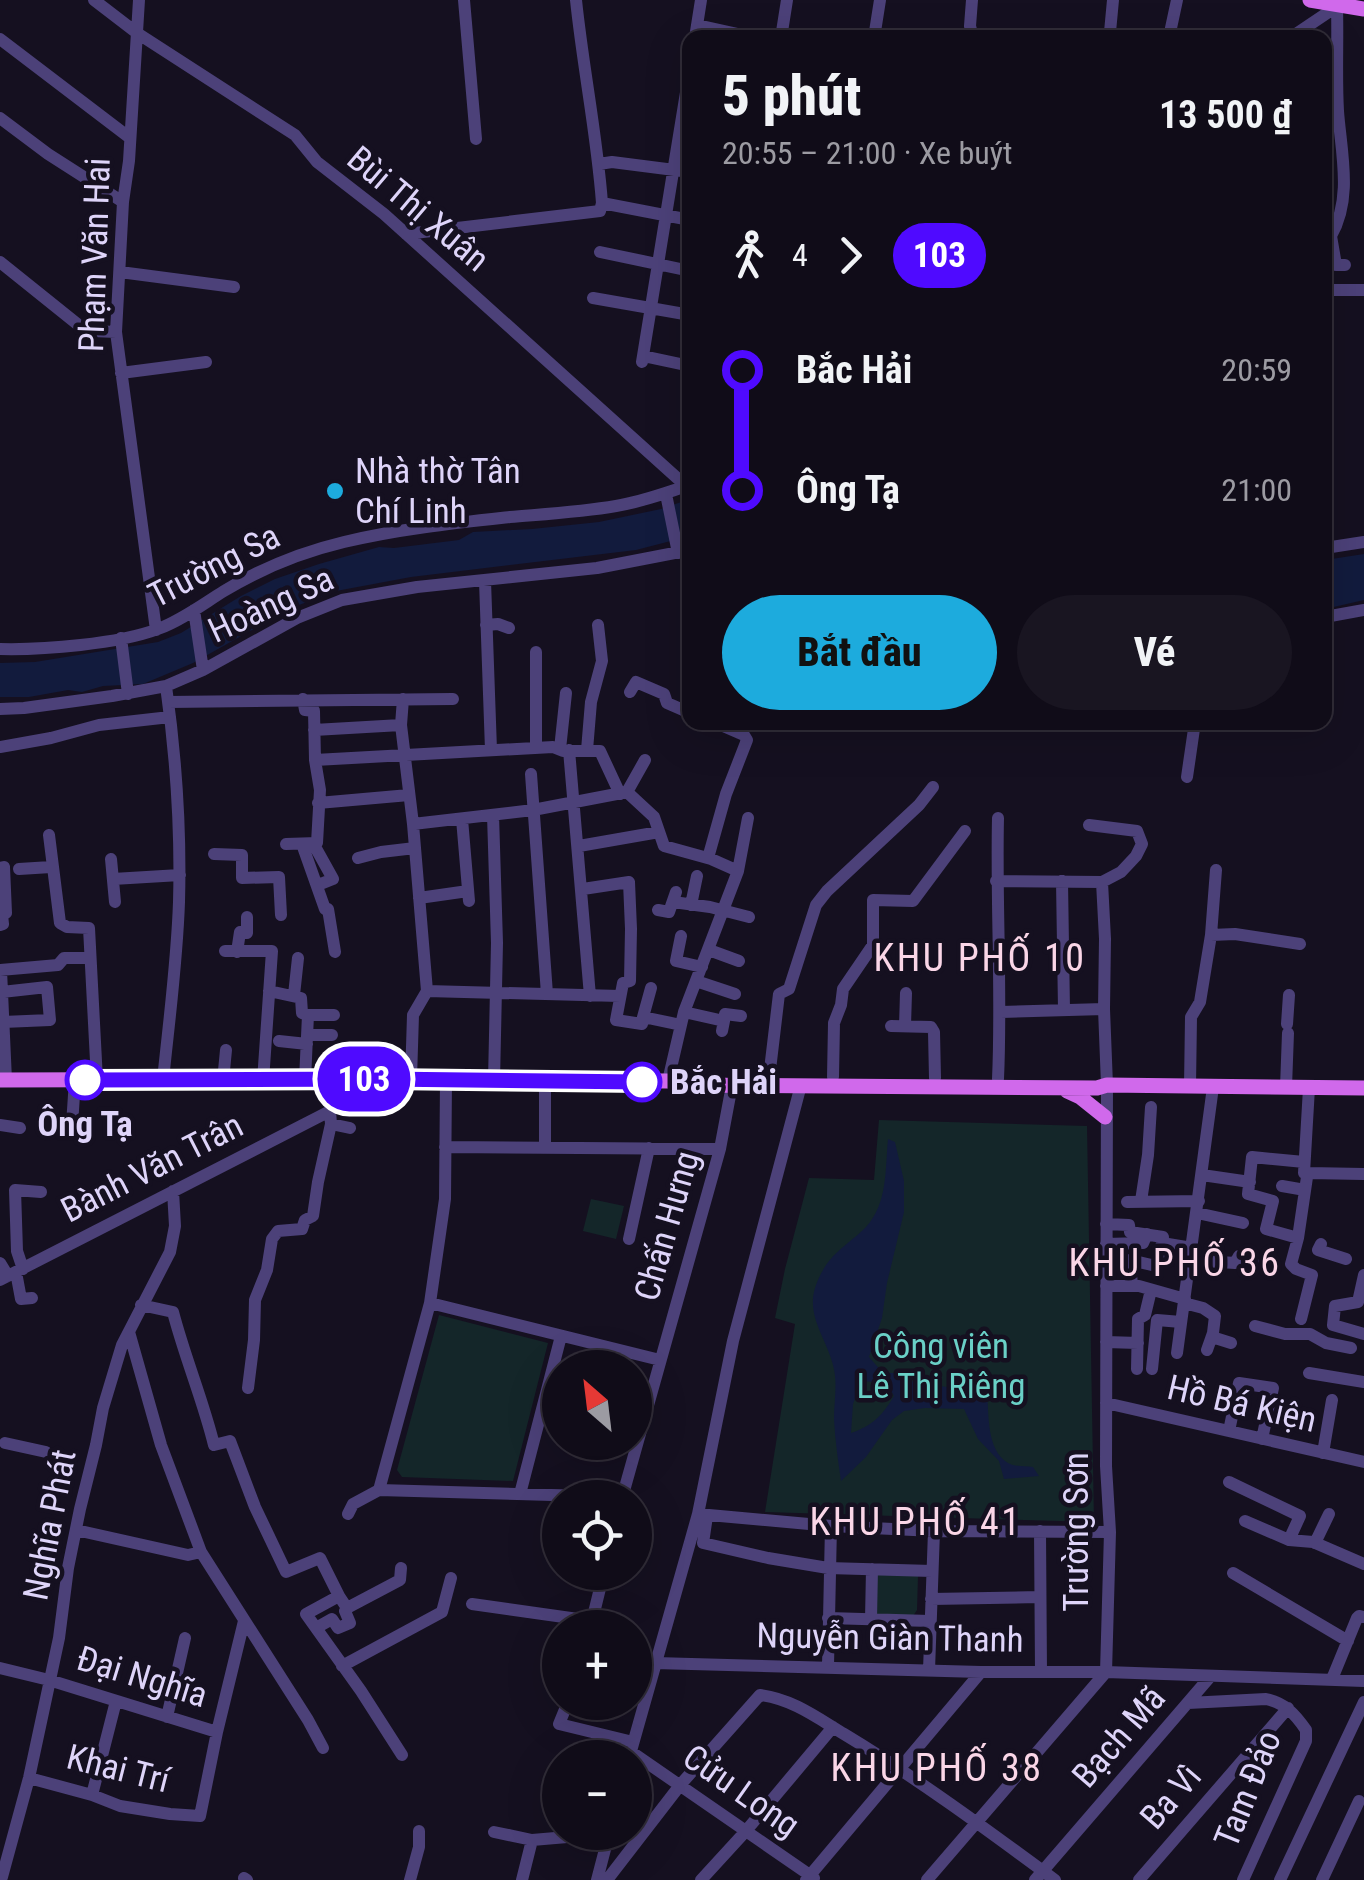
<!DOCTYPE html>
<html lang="vi">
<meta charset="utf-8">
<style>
body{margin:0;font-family:"Roboto Condensed",sans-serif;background:#191521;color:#f1f3f6;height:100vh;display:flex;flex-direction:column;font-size:38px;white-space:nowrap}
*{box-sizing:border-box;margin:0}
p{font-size:32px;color:#9c9ba2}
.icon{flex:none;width:55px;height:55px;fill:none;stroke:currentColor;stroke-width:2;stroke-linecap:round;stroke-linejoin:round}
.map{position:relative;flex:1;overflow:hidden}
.side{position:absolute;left:682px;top:30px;width:650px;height:700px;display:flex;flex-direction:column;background:#100c18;border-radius:20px;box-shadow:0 10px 40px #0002,0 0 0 2px #302c37}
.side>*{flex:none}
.badge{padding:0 20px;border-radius:32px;font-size:35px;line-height:65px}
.needle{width:65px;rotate:332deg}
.tools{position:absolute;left:542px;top:1350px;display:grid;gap:20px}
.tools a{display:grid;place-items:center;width:110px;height:110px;border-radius:50%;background:#100c18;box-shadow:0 10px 40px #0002,0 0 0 2px #302c37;font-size:50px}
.map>.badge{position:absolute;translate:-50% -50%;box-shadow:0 0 0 5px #fff}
.legs{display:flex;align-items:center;gap:15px;height:110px;padding:0 40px;font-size:32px}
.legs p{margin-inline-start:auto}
.headline{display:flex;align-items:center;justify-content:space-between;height:170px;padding:0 40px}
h1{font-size:55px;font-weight:800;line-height:75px}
.action{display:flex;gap:20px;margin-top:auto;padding:20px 40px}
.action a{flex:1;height:115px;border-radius:60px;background:#1dabdd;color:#111;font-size:40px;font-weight:800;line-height:115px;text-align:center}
.action a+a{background:#191521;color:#f1f3f6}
ul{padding:0 40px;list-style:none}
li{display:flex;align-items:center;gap:35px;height:120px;font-size:38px}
li i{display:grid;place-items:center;width:15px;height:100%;margin:0 12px;background:currentColor}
li i::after{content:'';width:25px;height:25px;margin:-12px;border:8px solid;border-radius:50%;background:#100c18}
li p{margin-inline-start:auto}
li:first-child i{background:linear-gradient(#0000 50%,currentColor 0)}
li:last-child i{background:linear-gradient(currentColor 50%,#0000 0)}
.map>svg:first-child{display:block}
</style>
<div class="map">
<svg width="1364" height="1880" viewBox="0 0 1364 1880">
<rect width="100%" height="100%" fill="#151020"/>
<path fill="#142629" d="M879,1120L1087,1126L1094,1522L765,1512L795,1324L775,1318L785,1269L809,1178L874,1180Z
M591,1199L624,1206L616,1239L583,1231Z
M439,1315L548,1343L513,1481L402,1477L397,1470Z
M875,1573L918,1576L917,1610L913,1616L874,1614Z"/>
<path fill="#121b3d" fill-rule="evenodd" d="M690,499V536L636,550L411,577L336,591L291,608L193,663L143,684L103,686L82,692L68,690L29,697H0V663L35,662L158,642L181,633L241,596L275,579L319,564L379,547L394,548L459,540L473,532L532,529L599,522L661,509Z
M1364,554V600L1325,609V560Z
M888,1139L895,1142L904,1181V1212L887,1283L882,1318L869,1357L883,1373H900L903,1380L959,1389L987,1391C989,1413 986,1450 1008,1463C1015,1467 1025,1466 1033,1467L1039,1476L1004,1479L999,1461L978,1439L964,1409L925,1408L904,1411L892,1420L866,1457L841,1481C838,1460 835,1440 834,1419C834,1401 838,1383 833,1365C826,1337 805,1315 816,1285C828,1253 845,1248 866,1227C888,1203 885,1169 888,1139ZM861,1381L886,1383L894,1396C883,1415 872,1426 851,1433L853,1404Z"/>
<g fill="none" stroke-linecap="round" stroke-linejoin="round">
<path stroke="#4c4179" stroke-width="12" d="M94,0L137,33L295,135L317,162L384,214L686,486
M139,0L129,161L123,202L116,332L156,630
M464,0L476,139
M576,0C583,68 597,135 602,203
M972,0L970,26L973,38
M1337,7C1338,41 1336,77 1338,111C1341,152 1353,198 1331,236L1336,265H1345
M697,25L756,38
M1171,28L1177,0
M1110,32L1113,0
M695,38L701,0
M781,38L787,0
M874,38L880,0
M1290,38L1342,3
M0,39L130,138
M0,118L48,154L123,202
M599,164L612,162L690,172
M602,203L690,220
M406,234L600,211L602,203
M600,252L690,271
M0,262L81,327L93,331L116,332
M120,272L234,287
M1325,290H1364
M593,298L690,315
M643,356L690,366
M642,362L690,68
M121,373L206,362
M666,494L678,553
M1325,548L1364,542
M485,581L491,750
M194,610L203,670
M1325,617L1364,610
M486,625L498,624L509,628
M121,638L128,694
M0,649C44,650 118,644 158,629C182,620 203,604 224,591C262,568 302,552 344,542C398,529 455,523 510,517C545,514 581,512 616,506C642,502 665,493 690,485
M630,692L636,682L664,694L667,703L690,713
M403,699L401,725L413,824L427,991L413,1015L411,1079
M168,702L453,699
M0,709L24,708L112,696L166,686L203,670L297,618L342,600L417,587L597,568L690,550
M314,730L401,725
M0,747L51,738L99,725L170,717
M536,748V652
M560,749L566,693
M569,750L590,996
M587,750L591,702L602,661L598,625
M315,760L553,747L563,751H600L620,794
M531,774L547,994
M1187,777L1195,722
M627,792L645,760
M318,803L409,795
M493,815L497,943L494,1081
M462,819L469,901
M413,824L533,810L627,792L654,817L664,846L711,859L738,871L684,1012L668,1081
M49,835L60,923L67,927L89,928L97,1080
M313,843L333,879L318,885
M286,844L317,843L320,790L315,760L314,711L305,710L303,699
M302,844L325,909
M579,846L659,832
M214,854L242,855V878L279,877L281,915
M358,858L381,852L415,848
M708,858L726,794L747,740L744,735L714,722
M111,859L115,902
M0,868L4,867L6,913L2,915L3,924L0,925
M19,869L51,867
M738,871L748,818
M113,879L180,875
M996,881L1102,882L1121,872L1136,856L1142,844L1137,831L1089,825
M1062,881L1064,1010
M1102,882L1105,939L1104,1009
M583,889L629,882L631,929L630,981L623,983L616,1020L642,1024L643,1017L681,1025
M419,898L468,891
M673,902L710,907L749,917
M691,905L697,876
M328,909L335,952
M658,910L669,912L676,892
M1211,935L1216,870
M681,936L676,961L702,967
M709,950L739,961
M225,951H272L263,1081
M237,952L240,932L247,933V917
M0,970L58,965L64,958H90
M1,970L6,1080
M696,981L735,994
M269,991L301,998L302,1013L308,1015L305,1080
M427,991L620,996
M2,992L47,987L50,1020L3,1022
M294,995L298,958
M684,1012L724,1021L722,1031
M308,1015H334
M643,1017L651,988
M724,1021L725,1014L741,1016
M1287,1024L1289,995
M891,1026L931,1027L934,1032L935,1078
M905,1026L906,993
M307,1035H332
M279,1041L307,1044
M833,1077L834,1023L841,1005L843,989L873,945V900L913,901L965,831
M769,1078L779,994L789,989L816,905L827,891L919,805L933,787
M998,1079C1002,992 996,905 998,818
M163,1080C169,1021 177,962 179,902C181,830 176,757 166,686
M223,1081L226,1050
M1190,1086L1191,1017L1200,1002L1211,935L1235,934L1300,944
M1286,1087L1288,1033
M331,1124L350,1128
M0,1125L20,1128
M72,1125L75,1080
M445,1147L720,1149
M545,1148V1082
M1308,1173L1364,1174
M1202,1175L1250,1182
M1282,1186L1305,1190
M1141,1201L1148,1155L1151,1107
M1127,1202L1199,1201
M1197,1213L1243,1223
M1106,1224L1129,1225L1130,1232L1163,1237L1162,1243
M1298,1238L1266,1229L1273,1201L1248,1194L1252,1157L1304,1162
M629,1239L649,1148
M1106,1244L1143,1243L1147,1234
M1321,1244L1318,1250L1346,1259
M1190,1260L1235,1263L1239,1256L1258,1262
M0,1263L8,1276
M23,1269L17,1251L15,1190L41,1192
M16,1272L21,1299L32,1298
M1364,1275L1358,1302L1335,1306L1333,1325L1364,1334
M0,1280L330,1111L383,1079
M1106,1286H1139L1185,1299
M1132,1286L1130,1260L1156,1266L1162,1243L1192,1248
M430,1303L660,1360
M1184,1303L1203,1308L1215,1316L1213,1333L1207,1350
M141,1305L173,1312C185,1358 203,1400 214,1445L230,1441L255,1507L286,1572L320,1558L339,1596L306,1614L361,1691L402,1755
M1301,1319L1312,1275L1296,1269L1291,1264L1298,1238L1307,1177L1308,1173H1304L1309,1088
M1255,1326L1285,1334H1310L1326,1343L1351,1348
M129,1332L161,1445L201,1552L308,1720L323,1748
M1212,1337L1231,1343
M1106,1342L1138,1343
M1177,1353L1213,1087
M1137,1369L1138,1319L1145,1315L1151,1290
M1152,1369L1157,1320L1181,1322
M1309,1373L1364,1382
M248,1388L254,1340L255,1300L267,1270L272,1239L278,1231L302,1229L305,1220L313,1216L318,1182L331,1124L330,1111
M1106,1403L1364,1462
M1229,1431L1239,1383L1273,1388L1262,1439
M5,1443L46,1452
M1323,1453L1332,1400
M1229,1482L1300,1516L1289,1540
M379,1490L430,1303L445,1199L446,1080
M520,1494L561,1336
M622,1498L720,1149L732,1085
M348,1514L353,1504L379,1490L622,1497
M698,1514L831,1526L934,1531L1110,1532
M707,1516L703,1543L768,1558L828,1568L932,1571
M1245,1521L1289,1540L1313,1542L1364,1564
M76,1530L188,1555L201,1552
M1040,1531L1041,1672
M1315,1543L1329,1514
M1233,1573L1348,1641
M339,1596L347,1608L400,1580L401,1568
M931,1599L1039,1597
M472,1604L592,1621
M828,1618L930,1621
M871,1619L872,1569
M591,1625L604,1572
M316,1628L332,1619L338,1628L350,1623L345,1611L347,1608
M655,1663L981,1672H1106L1364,1681
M342,1666L442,1612L451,1578
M828,1666L831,1526
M0,1668L49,1680L217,1732
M929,1670L934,1531
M1332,1679L1357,1618L1359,1616L1364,1617
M568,1702L559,1724L633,1742
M1188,1703L1266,1699C1285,1703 1295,1714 1306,1730V1741L1243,1880
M167,1717L185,1638
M630,1751L814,1878
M629,1758L698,1514L733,1341L801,1085
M29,1778L92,1795L120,1806L170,1814L200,1816L217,1732L244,1621
M92,1795L116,1701
M494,1832L532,1840
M2,1877L29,1778L59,1638L68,1568L80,1509L96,1445L103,1408L122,1345L170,1252L175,1226L173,1191
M244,1878L247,1880
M410,1880L419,1847V1831
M522,1880L532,1840L579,1836L608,1838
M597,1880L609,1834
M607,1880L681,1784L760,1695C792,1699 816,1717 844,1734C917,1778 986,1829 1055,1880
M701,1880L745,1832L833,1727
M806,1880L981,1672
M927,1880L1106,1672L1110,1532L1106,1466L1107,1085L1104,1009L1001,1012
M1035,1880L1209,1678
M1139,1880L1288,1708
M1280,1880L1364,1702
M1322,1880L1359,1801"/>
<path stroke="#d069eb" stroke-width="15" d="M1310,0L1364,9
M0,1080L383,1079L668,1081L680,1085L1097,1088L1107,1085L1364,1088
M1067,1091L1080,1097L1105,1117"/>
</g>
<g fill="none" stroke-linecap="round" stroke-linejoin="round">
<g stroke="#fff" stroke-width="22">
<path id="line-1" d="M85,1080L383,1079L642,1082"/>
</g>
<use href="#line-1" stroke="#4f0aff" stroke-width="15"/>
</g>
<circle fill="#1dabdd" stroke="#151020" stroke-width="4" cx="335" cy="491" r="10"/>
<g fill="#fff" stroke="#4f0aff" stroke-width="5">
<circle cx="85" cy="1080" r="18"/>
<circle cx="642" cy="1082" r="18"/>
</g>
<g text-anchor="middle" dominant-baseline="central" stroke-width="9" stroke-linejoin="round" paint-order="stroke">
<g font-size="35" fill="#ded4f9" stroke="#151020">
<text transform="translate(418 209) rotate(40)">Bùi Thị Xuân</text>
<text transform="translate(95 255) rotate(-88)">Phạm Văn Hai</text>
<text transform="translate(214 566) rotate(-27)">Trường Sa</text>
<text transform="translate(271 605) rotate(-25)">Hoàng Sa</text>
<text transform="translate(152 1168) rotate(-27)">Bành Văn Trân</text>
<text transform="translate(667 1226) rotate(-74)">Chấn Hưng</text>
<text transform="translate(1242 1404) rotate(13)">Hồ Bá Kiện</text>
<text transform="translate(50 1525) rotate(-79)">Nghĩa Phát</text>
<text transform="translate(1076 1532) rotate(-90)">Trường Sơn</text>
<text transform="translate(890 1638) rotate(1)">Nguyễn Giàn Thanh</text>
<text transform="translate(142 1677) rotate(17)">Đại Nghĩa</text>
<text transform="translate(1119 1737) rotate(-49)">Bạch Mã</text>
<text transform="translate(118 1769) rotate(14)">Khai Trí</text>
<text transform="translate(1248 1789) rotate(-68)">Tam Đảo</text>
<text transform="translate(741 1791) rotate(35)">Cửu Long</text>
<text transform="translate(1171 1797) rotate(-49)">Ba Vì</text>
</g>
<g font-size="35" fill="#ded4f9" stroke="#151020" text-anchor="start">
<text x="355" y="471">Nhà thờ Tân<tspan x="355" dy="40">Chí Linh</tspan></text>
</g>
<g font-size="35" font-weight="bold" fill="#ded4f9" stroke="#151020" text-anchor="start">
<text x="670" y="1082">Bắc Hải</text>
<text x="85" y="1124" text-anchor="middle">Ông Tạ</text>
</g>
<g font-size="35" fill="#6ad0c7" stroke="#151020">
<text x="941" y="1346">Công viên<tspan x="941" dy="40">Lê Thị Riêng</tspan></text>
</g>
<g font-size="38" letter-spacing="2.5" fill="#fad6e7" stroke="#151020">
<text x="980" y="958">KHU PHỐ 10</text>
<text x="1175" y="1263">KHU PHỐ 36</text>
<text x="916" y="1522">KHU PHỐ 41</text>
<text x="937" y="1768">KHU PHỐ 38</text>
</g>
</g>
</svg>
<div class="tools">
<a><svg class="needle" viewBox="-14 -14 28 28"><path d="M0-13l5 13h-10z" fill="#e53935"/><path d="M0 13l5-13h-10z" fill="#9c9ba2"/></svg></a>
<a><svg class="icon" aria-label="locate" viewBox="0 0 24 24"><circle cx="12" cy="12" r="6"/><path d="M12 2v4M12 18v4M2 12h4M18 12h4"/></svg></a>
<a>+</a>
<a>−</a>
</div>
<b class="badge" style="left:364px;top:1079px;background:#4f0aff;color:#fff">103</b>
<section class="side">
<div class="headline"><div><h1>5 phút</h1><p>20:55 – 21:00 · Xe buýt</p></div><b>13 500 ₫</b></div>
<div class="legs"><svg class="icon" aria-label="walk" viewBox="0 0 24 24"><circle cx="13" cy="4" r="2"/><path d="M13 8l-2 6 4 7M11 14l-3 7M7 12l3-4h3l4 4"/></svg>4<svg class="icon" aria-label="forward" viewBox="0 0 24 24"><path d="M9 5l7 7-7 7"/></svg><b class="badge" style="background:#4f0aff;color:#fff">103</b></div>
<ul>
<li><i style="color:#4f0aff"></i><b>Bắc Hải</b><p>20:59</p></li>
<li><i style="color:#4f0aff"></i><b>Ông Tạ</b><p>21:00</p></li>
</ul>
<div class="action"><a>Bắt đầu</a><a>Vé</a></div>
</section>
</div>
